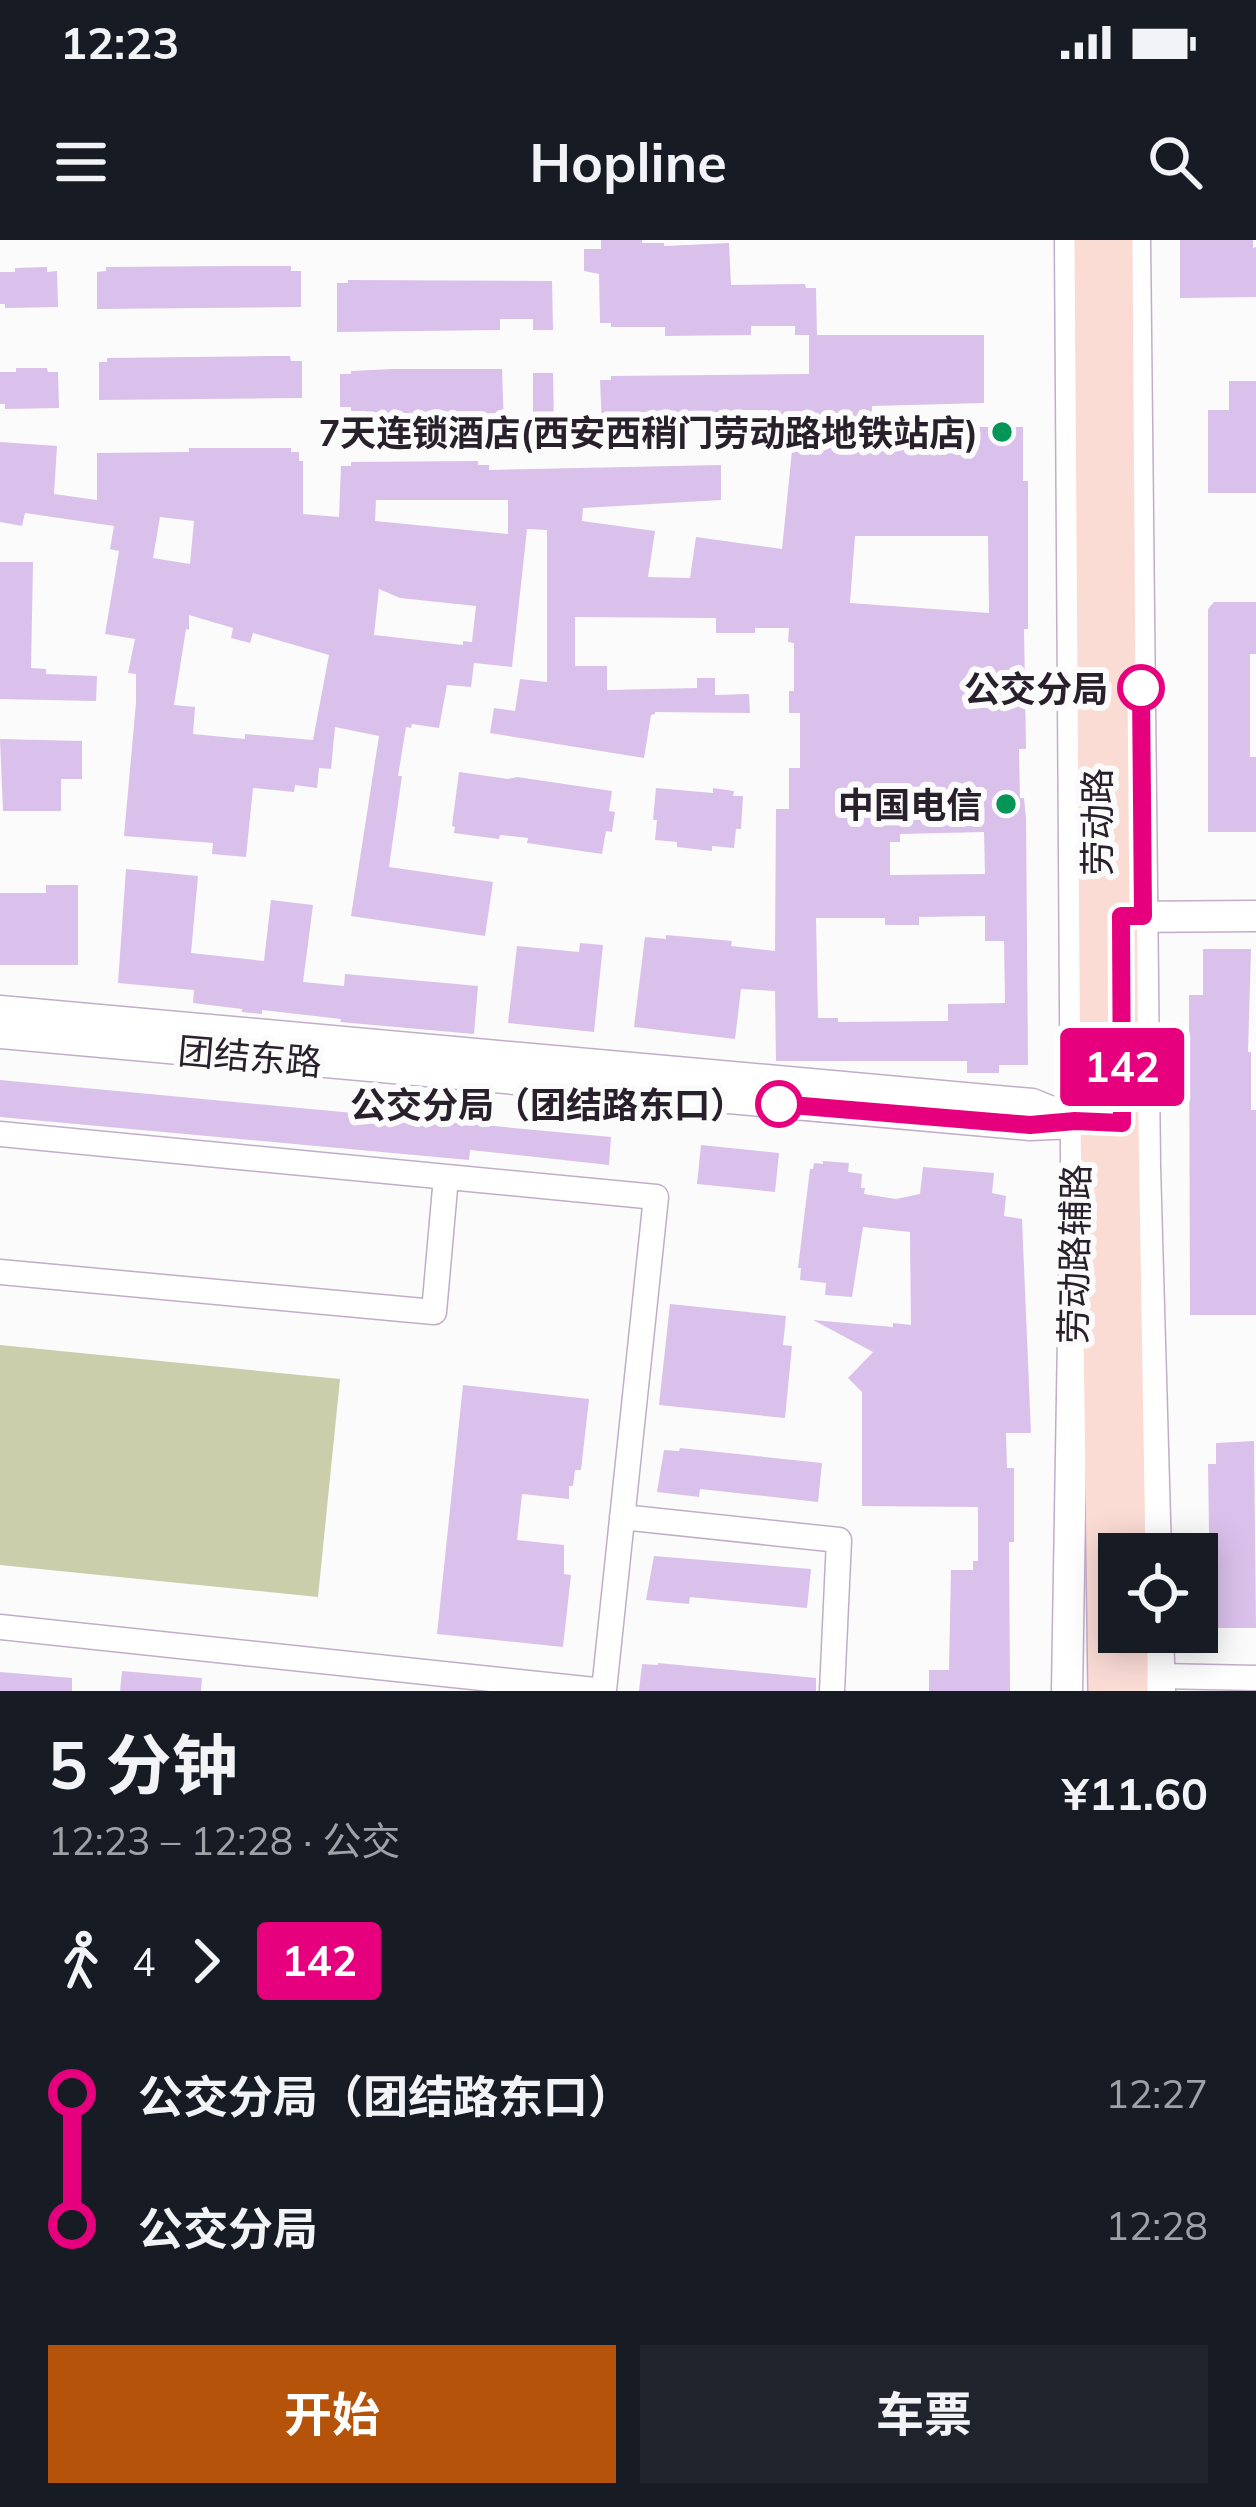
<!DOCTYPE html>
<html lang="zh">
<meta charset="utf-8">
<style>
body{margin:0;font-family:Mulish,"Noto Sans SC",sans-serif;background:#20242c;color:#f1f3f6;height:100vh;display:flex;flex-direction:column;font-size:45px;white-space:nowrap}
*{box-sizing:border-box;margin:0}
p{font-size:39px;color:#9ea1a6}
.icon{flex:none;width:66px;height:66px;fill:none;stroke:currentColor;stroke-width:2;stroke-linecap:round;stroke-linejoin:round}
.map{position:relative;height:1451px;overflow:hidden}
.sheet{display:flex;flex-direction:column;background:#171b24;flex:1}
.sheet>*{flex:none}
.badge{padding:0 24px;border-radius:9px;font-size:42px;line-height:78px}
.controls{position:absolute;left:1098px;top:1293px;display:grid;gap:24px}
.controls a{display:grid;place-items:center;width:120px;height:120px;border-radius:0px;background:#171b24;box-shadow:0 6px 30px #0003;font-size:60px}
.map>.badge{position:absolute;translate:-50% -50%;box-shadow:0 0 0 6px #fff}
.legs{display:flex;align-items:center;gap:18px;height:132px;padding:0 48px;font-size:39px}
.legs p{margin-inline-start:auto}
.head{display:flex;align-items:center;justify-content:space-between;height:204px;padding:0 48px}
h1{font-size:66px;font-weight:700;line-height:90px}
.cta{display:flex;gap:24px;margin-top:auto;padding:24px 48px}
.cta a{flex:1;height:138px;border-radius:0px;background:#b45309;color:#fff;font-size:48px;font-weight:700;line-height:138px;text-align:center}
.cta a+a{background:#20242c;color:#f1f3f6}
ul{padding:0 48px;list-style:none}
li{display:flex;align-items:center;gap:42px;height:132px;font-size:45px}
li i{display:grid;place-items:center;width:18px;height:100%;margin:0 15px;background:currentColor}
li i::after{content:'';width:30px;height:30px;margin:-15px;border:9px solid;border-radius:50%;background:#171b24}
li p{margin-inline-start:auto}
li:first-child i{background:linear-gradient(#0000 50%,currentColor 0)}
li:last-child i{background:linear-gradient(currentColor 50%,#0000 0)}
.status{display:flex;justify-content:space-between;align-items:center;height:84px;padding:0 60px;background:#171b24;direction:ltr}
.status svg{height:33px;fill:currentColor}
header{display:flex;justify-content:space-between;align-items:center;height:156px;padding:0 48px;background:#171b24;font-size:54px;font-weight:700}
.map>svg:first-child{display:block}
</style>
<div class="status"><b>12:23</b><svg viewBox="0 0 49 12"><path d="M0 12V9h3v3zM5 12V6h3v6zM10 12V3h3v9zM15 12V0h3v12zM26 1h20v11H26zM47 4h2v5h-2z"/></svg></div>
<header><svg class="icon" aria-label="menu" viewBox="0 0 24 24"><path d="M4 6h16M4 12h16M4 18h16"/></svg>Hopline<svg class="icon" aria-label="search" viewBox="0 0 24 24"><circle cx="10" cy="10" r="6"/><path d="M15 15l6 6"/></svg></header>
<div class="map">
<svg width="1256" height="1451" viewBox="0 0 1256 1451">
<rect width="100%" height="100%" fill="#fbfbfb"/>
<path fill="#caceaa" d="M0,1105L340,1139L318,1357L0,1325Z"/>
<path fill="#dac1eb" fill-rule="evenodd" d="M601,0H642V3H664V6L729,3L731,45L805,44L806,48H816L817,95H984V163L872,166L871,203L968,207V201H974V187H1023V241H1028V389H1024L1026,509H1019L1020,558H1024L1026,578L1028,825H999V833H967V821H776L775,751L741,749L735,799L634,787L645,697L666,699V695L700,698L732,701L731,706L775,711L776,569H789V528H800V473H789V451H794V403L788,402L789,388H755V393H716V378L575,377V426H607V450L697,448V438H715V455L749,454L750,473L655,472V474L651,475L644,518L490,493L494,468L515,471L520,439L547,442V290L527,289L512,427L474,423L471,447L447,445L439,488L412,484L411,488L406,487L398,536H402L389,627L493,642L485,696L351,676L379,496L335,487L331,529L319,528L317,548L295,545L294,552L253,548L246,617L212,614L213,603L124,596L136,463V434L128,433L135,399L105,394L119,311L110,309L114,286L25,273L22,286L0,282V202L57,206L54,254L97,260V213L189,212V208H291V212H299V221H303V274L339,277L341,226H351V222L478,221V225H489V230L721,225V260L583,268L582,281L655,291L648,337L690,338L696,297L782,309L792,211L816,214L819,174L768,175V170H732V175L632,176V187H602L600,140H611V136L809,134V95H795V86H751V95L665,96V87H611V83H600L599,34L584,31V9H601ZM376,260H508V294L375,281ZM160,277L194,281L190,324L153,318ZM855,296H988L989,373L850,363ZM379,349L400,358L476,366L472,402L463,401V405L374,395ZM189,375L233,388L231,398L250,403L253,393L329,415L313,500L245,494V499L193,494L195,467L174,465L186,389L189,390ZM984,592L985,634L890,635V602H900V594ZM985,676V701H1004L1005,763L948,764V781L838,782V778H818L816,678H885V685H919V677Z
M1180,0H1253V8L1256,7V57L1180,58Z
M229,26H291V31H301V67L97,69V32L106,31V27Z
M47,27V32L57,31L58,67L5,68V64H0V32H15V28Z
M348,40L552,41L553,90H533V79H500V90L337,92V43H348Z
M268,116H290L291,121H302V158L99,160V122H107V118Z
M16,128H47L48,132H58L59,168L5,169V164H0V132H16Z
M392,129H502L504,187L367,188L366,171H351V167H340V134H351V131Z
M533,133H553L554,187H533Z
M1229,141H1256V253H1208V170H1229Z
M0,322H33L31,428L46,429V434L97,436L96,461L0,459Z
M1214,362H1256V414H1250V517H1256V592H1208V369Z
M0,499L82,501V539H61V571H3Z
M459,532L508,539L517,537L612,551L609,571L615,572L612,592L606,591L602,614L527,603L528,598L500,595L499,599L454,593L455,587L452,586Z
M656,548L713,553V548L734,551L733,556H743L741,589H736L734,608L712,606V611L677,607V602L655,600L657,580H653Z
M126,629L198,636L191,713L264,721L271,660L313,665L303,742L344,746L345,734L478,746L474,794L340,782L341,779L262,770V774L242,772V769L193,763L194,750L118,743Z
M46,645H78V725H0V653H46Z
M580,703L603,705L594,792L508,783L517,706L579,712Z
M1203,709H1251L1248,812H1251V870H1256V1075H1190L1189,755H1203Z
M0,840L611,897L609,925L470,910L469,920L0,877Z
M701,905L779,913L775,952L697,944Z
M823,921L849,923L848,932L862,934L861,948H865L864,954L896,959L920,954L923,927L994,933L992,953L1006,956L1004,976L1022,979L1031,1193H1006L1007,1228H1014V1302H1009L1010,1451H929V1430H949L951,1330H973V1321H978V1267L862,1266V1152L848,1138L873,1112L813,1080L893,1087V1083L911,1085L910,992L863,987L852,1057L825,1055L826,1043L800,1040L801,1028H798L810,929H813L814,923L823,924Z
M670,1064L786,1076L783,1105L792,1106L785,1178L659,1165Z
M463,1145L589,1159L581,1230H575L573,1246H569V1259L522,1254L517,1300L564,1305V1334L571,1335L563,1407L437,1394Z
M1254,1201L1256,1388H1217V1362H1210L1208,1224H1216V1203Z
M680,1208L822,1223L818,1262L700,1249L699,1257L657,1252L664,1210L679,1211Z
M654,1316L811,1329L807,1368L690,1357L689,1364L646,1360Z
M658,1423L816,1438V1451H639L642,1424L658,1425Z
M122,1431L202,1438L201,1451H120Z
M0,1432L72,1438V1451H0Z"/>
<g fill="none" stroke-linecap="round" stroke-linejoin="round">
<g stroke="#c2adc9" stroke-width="27">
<path id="minor" d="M0,894L656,957L604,1450
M0,1032L434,1072L446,937
M622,1277L839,1300L832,1451
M0,1387L604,1451
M1159,1436L1256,1438"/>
</g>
<g stroke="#c2adc9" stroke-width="33">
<path id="tertiary" d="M1135,0L1145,926L1156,1314
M1124,677L1256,676
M0,771L1032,864L1069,879
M0,793L1030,885L1094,882
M1158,1392L1160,1451
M1067,1451L1076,919L1070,0"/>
</g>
<g stroke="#c2adc9" stroke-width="36">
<path id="secondary" d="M1091,0L1097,883L1105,1451
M1116,0L1122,883L1129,1314
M1131,1392V1451"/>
</g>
<use href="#minor" stroke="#fff" stroke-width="24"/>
<use href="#tertiary" stroke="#fff" stroke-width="30"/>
<use href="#secondary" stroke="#fbdcd5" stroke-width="33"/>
</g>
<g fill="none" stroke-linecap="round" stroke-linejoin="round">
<g stroke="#fff" stroke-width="27">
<path id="line-1" d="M779,864L1030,885L1075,881L1122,883L1121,676H1143L1141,448"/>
</g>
<use href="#line-1" stroke="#e6007e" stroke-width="18"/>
</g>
<g fill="#059556" stroke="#fbfbfb" stroke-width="4.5">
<circle cx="1002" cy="192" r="12"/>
<circle cx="1006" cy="564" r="12"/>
</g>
<g fill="#fff" stroke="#e6007e" stroke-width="6">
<circle cx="1141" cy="448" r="21"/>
<circle cx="779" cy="864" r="21"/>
</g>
<g text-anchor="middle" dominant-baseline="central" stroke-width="12" stroke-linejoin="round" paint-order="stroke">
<g font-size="36" font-weight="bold" fill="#28202b" stroke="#fbfbfb" text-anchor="end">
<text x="978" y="192">7天连锁酒店(西安西稍门劳动路地铁站店)</text>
<text x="982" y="564">中国电信</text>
</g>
<g font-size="36" font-weight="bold" fill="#28202b" stroke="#fbfbfb" text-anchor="end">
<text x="1108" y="448">公交分局</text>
<text x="746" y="864">公交分局（团结路东口）</text>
</g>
<g font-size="36" fill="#28202b" stroke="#fbfbfb">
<text transform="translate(1096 582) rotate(-90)">劳动路</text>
<text transform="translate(250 816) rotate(5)">团结东路</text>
<text transform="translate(1074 1014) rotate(-89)">劳动路辅路</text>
</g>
</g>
</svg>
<div class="controls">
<a><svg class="icon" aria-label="locate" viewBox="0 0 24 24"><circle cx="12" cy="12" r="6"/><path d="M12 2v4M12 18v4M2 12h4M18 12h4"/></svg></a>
</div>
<b class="badge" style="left:1122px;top:827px;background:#e6007e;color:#fff">142</b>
</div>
<section class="sheet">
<div class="head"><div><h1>5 分钟</h1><p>12:23 – 12:28 · 公交</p></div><b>¥11.60</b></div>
<div class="legs"><svg class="icon" aria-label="walk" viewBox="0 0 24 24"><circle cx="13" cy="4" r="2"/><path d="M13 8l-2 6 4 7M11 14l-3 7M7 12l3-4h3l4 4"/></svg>4<svg class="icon" aria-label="forward" viewBox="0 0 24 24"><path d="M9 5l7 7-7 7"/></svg><b class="badge" style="background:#e6007e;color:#fff">142</b></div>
<ul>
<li><i style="color:#e6007e"></i><b>公交分局（团结路东口）</b><p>12:27</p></li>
<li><i style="color:#e6007e"></i><b>公交分局</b><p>12:28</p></li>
</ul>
<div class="cta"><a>开始</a><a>车票</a></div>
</section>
